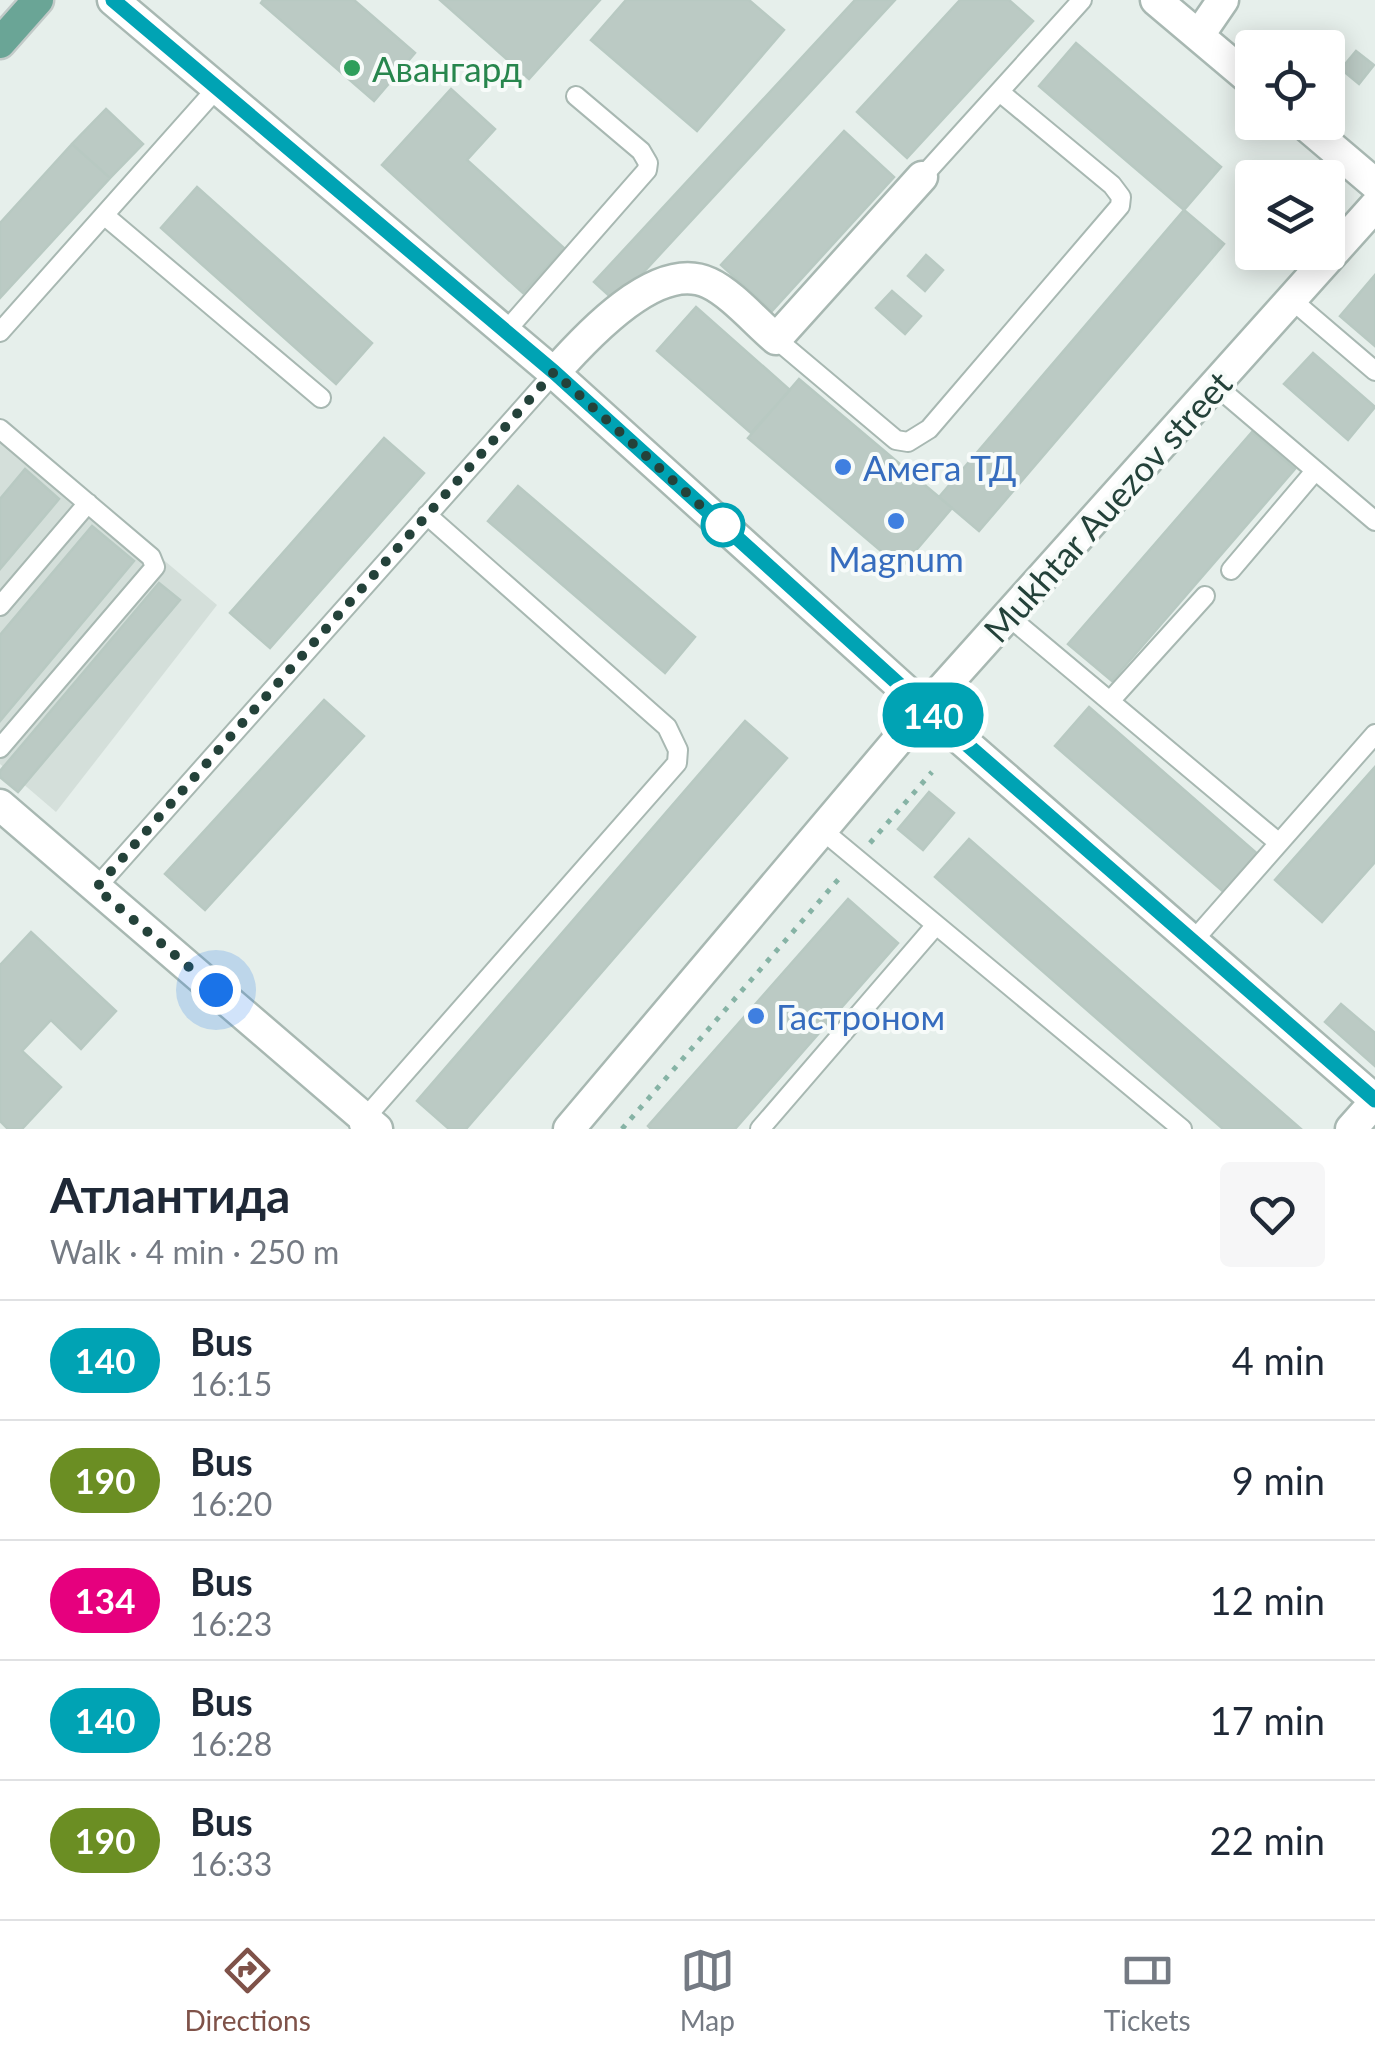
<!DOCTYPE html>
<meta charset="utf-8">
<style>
body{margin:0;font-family:Lato,sans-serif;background:#f6f6f7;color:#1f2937;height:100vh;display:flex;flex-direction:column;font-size:38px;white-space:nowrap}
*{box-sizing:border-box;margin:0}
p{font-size:32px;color:#747a83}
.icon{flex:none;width:55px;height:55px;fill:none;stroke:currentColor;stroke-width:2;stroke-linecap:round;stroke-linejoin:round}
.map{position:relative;height:1129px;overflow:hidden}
.panel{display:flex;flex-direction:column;background:#fff;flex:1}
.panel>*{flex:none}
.badge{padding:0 20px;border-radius:32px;font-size:35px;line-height:65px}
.buttons{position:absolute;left:1235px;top:30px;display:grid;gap:20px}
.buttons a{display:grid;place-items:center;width:110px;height:110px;border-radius:10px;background:#fff;box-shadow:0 5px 25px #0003;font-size:50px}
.you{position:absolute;width:50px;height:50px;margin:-25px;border:8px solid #fff;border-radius:50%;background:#1a73e8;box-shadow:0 0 0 15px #1a73e833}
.map>.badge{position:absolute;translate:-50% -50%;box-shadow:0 0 0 5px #fff}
.round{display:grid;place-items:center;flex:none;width:105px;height:105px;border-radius:10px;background:#f6f6f7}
.overview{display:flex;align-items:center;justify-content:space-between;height:170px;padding:0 50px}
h1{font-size:48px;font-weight:700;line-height:75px}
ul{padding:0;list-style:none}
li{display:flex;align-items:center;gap:30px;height:120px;padding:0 50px;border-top:2px solid #e0e1e3}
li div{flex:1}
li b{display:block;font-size:38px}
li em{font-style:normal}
li .badge{min-width:110px;font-weight:700;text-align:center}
.menu{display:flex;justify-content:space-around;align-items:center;height:140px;border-top:2px solid #e0e1e3;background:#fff;font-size:28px;color:#747a83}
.menu a{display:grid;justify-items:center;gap:5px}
.menu .selected{color:#7f5249}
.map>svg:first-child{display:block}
</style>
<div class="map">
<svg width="1375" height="1129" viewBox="0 0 1375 1129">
<rect width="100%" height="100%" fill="#e6efeb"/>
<path fill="#d4dfda" d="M0,422L217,605L56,812L0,764Z"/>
<path fill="#bbcac4" stroke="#b8c9c2" stroke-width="2.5" d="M263,0H354L415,53L374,101L261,3Z
M440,0H600L529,79Z
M626,0H749L784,30L697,131L591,40Z
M855,0H895L616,302L594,282Z
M960,0H1009L1033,21L907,158L857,112Z
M1076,43L1221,167L1184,210L1039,86Z
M1356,51L1374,65L1359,84L1341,69Z
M451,89L495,129L467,160L564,248L523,293L382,165Z
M106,109L143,144L110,178L72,144Z
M844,131L894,177L772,311L721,265Z
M72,144L110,178L0,298V223Z
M197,187L372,343L336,384L161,228Z
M1184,210L1224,244L979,531L939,497Z
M926,255L943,270L925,291L908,276Z
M1375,275V346L1340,316Z
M892,291L921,316L905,334L876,308Z
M696,307L790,390L751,433L657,351Z
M1313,353L1375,407L1348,440L1284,384Z
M799,379L952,508L901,568L748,438Z
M1252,432L1295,469L1112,681L1068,644Z
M384,438L424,473L270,648L230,613Z
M25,469L59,499L0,569V499Z
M518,486L695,637L665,673L488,521Z
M92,526L134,561L0,721V635Z
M159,583L180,600L18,792L0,777V771Z
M324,700L364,736L205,910L165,874Z
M1089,707L1260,856L1226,894L1055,746Z
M745,721L787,758L466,1129H449L417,1101Z
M1375,767V862L1322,922L1275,880Z
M929,792L954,813L923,850L898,829Z
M969,839L1301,1129H1223L935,877Z
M848,899L898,943L735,1129H651L648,1126Z
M31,932L116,1011L81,1049L51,1020L22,1051L61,1087L22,1129H8L0,1121V965Z
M1341,1004L1375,1033V1066L1325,1022Z"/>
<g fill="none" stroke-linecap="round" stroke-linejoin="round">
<g stroke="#a8b8b2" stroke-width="22">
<path id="service" d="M922,177L1082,0
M104,215L321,398
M1292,300L1375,371
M0,332L217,88
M505,332L647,170L648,163L641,151L576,96
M776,339L896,440L908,442L929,429L1120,206L1121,197L1112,185L1001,93
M1215,385L1375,521
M0,429L151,557L155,567L0,748
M1231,570L1315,471
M0,606L88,503
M1008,616L1279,843
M1110,701L1205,596
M822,830L1182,1129
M96,888L554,373
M1193,941L1375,734
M359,1125L677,763L678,750L667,727L427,515
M760,1129L936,925"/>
</g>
<g stroke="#a8b8b2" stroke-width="35">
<path id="minor" d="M113,0L554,373L925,708L1375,1100
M1156,0L1252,81
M1199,35L1223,0
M1302,122L1375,184
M554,373C584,339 657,258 709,283C731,293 757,323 776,339L922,177
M0,805L377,1129
M1351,1129L1375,1102"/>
</g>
<g stroke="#a8b8b2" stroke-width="35">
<path id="tertiary" d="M569,1129L925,708L1375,206"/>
</g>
<g stroke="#c2cac8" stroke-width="35">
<path id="primary" d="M0,43L38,0"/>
</g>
<path stroke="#86b3a5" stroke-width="5" stroke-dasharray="5 8" stroke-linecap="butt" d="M870,843L932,772
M622,1129L843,874"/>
<use href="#service" stroke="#fff" stroke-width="18"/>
<use href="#minor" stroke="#fff" stroke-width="30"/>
<use href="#tertiary" stroke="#fff" stroke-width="30"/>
<use href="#primary" stroke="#6aa596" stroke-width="30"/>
</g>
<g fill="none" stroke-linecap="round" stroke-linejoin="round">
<g stroke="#fff" stroke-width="22">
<path id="line" d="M113,0L554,372L925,708L1375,1100"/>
</g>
<use href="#line" stroke="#00a3b4" stroke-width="15"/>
<path stroke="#24423a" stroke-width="10" stroke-dasharray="0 18" d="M216,990L96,888L554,372L725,528L723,525"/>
</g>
<circle fill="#2e9e5b" stroke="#f7fbf9" stroke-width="4" cx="352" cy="68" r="10"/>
<g fill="#3f7fe0" stroke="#f7fbf9" stroke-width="4">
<circle cx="843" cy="467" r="10"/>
<circle cx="896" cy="521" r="10"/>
<circle cx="756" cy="1016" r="10"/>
</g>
<circle fill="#fff" stroke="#00a3b4" stroke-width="5" cx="723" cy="525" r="20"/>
<g text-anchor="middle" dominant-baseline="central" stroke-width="8" stroke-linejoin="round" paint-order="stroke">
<g font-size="35" fill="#27864d" stroke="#f7fbf9" text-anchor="start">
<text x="372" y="68">Авангард</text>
</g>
<g font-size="35" fill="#366cbe" stroke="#f7fbf9" text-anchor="start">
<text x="863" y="467">Амега ТД</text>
<text x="896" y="558" text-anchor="middle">Magnum</text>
<text x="776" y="1016">Гастроном</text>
</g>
<g font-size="35" fill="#24423a" stroke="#f7fbf9">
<text transform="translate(1107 506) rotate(-48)">Mukhtar Auezov street</text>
</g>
</g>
</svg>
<div class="buttons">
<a><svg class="icon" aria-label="locate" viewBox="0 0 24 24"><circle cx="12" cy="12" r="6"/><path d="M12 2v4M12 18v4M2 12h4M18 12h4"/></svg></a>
<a><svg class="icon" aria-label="layers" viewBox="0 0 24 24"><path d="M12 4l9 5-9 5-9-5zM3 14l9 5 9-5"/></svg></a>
</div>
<div class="you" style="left:216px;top:990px"></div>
<b class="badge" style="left:933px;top:715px;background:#00a3b4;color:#fff">140</b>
</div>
<section class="panel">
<div class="overview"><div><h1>Атлантида</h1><p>Walk · 4 min · 250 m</p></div><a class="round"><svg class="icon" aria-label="heart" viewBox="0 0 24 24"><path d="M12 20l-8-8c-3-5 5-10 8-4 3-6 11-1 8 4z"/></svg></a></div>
<ul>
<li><span class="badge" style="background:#00a3b4;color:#fff">140</span><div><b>Bus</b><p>16:15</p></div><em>4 min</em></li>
<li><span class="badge" style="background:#6b8e23;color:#fff">190</span><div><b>Bus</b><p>16:20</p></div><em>9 min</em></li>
<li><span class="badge" style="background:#e6007e;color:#fff">134</span><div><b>Bus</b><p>16:23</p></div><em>12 min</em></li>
<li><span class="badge" style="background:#00a3b4;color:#fff">140</span><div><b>Bus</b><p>16:28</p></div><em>17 min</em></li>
<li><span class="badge" style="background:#6b8e23;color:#fff">190</span><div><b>Bus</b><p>16:33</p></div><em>22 min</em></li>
</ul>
</section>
<nav class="menu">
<a class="selected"><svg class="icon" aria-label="directions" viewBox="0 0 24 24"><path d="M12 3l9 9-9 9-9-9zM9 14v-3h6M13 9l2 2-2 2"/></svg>Directions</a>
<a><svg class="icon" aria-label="map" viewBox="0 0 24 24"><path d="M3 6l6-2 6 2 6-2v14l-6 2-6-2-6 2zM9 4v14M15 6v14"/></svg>Map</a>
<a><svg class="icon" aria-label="tickets" viewBox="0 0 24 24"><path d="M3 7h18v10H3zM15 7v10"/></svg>Tickets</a>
</nav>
